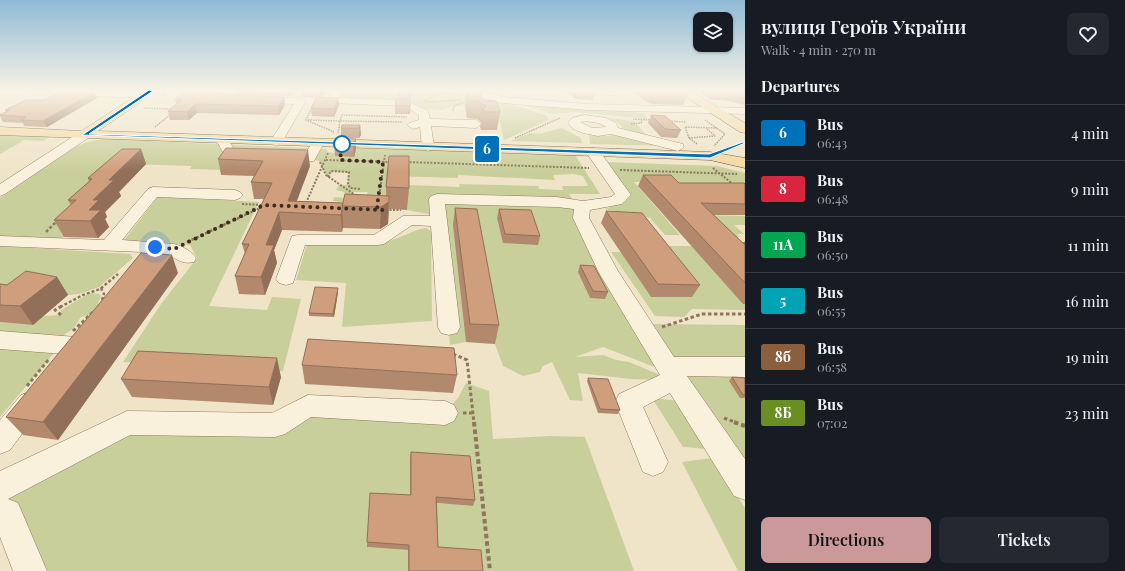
<!DOCTYPE html>
<meta charset="utf-8">
<style>
body{margin:0;font-family:"Playfair Display",serif;background:#242831;color:#f1f3f6;height:100vh;display:flex;flex-direction:column;font-size:15px;white-space:nowrap}
*{box-sizing:border-box;margin:0}
p{font-size:13px;color:#9ea1a6}
.icon{flex:none;width:22px;height:22px;fill:none;stroke:currentColor;stroke-width:2;stroke-linecap:round;stroke-linejoin:round}
.map{position:relative;flex:1;overflow:hidden}
.side{display:flex;flex-direction:column;background:#171b24;width:380px}
.side>*{flex:none}
.badge{padding:0 8px;border-radius:3px;font-size:14px;line-height:26px}
.buttons{position:absolute;left:693px;top:12px;display:grid;gap:8px}
.buttons a{display:grid;place-items:center;width:40px;height:40px;border-radius:8px;background:#171b24;box-shadow:0 1px 3px #0004;font-size:20px}
.you{position:absolute;width:20px;height:20px;margin:-10px;border:3px solid #fff;border-radius:50%;background:#1a73e8;box-shadow:0 0 0 6px #1a73e833}
.map>.badge{position:absolute;translate:-50% -50%;box-shadow:0 0 0 2px #fff}
h2{padding:0 16px;font-size:15px;line-height:36px}
.round{display:grid;place-items:center;flex:none;width:42px;height:42px;border-radius:8px;background:#242831}
.headline{display:flex;align-items:center;justify-content:space-between;height:68px;padding:0 16px}
h1{font-size:19px;font-weight:600;line-height:30px}
.cta{display:flex;gap:8px;margin-top:auto;padding:8px 16px}
.cta a{flex:1;height:46px;border-radius:8px;background:#cc999b;color:#111;font-size:16px;font-weight:600;line-height:46px;text-align:center}
.cta a+a{background:#242831;color:#f1f3f6}
ul{padding:0;list-style:none}
li{display:flex;align-items:center;gap:12px;height:56px;padding:0 16px;border-top:1px solid #363941}
li div{flex:1}
li b{display:block;font-size:15px}
li em{font-style:normal}
li .badge{min-width:44px;font-weight:700;text-align:center}
main{display:flex;flex:1;min-height:0}
.map>svg:first-child{display:block}
</style>
<main>
<div class="map">
<svg width="745" height="571" viewBox="0 0 745 571">
<rect width="100%" height="100%" fill="#f0e4c8"/>
<path fill="#c9cf9b" d="M337,91L425,93L428,91H460L501,100L547,116L549,120L504,140L499,117H490L487,105L454,106L442,110L423,109L407,102L339,100L334,97Z
M518,103L643,113L648,119L575,112L553,114Z
M608,118L634,121L650,139L623,130L622,127L617,122Z
M562,128L581,138L582,143L511,141L530,133L539,134Z
M618,133L668,146L590,144L589,134L608,136Z
M0,135H3L50,137L43,141L22,140L23,141L0,154Z
M103,139L326,149L328,152L354,156L356,148L575,155L600,194H569L652,324L745,325V485L657,368L603,347L575,357L603,355L616,360L629,362L658,374L662,380L631,379L578,373L583,401L570,400L552,362L543,366L540,372L523,376L503,366L495,344L466,342L450,345L439,216L407,210L408,185L460,187L459,184L538,186L539,189L563,190L562,186H588L583,176L573,174L553,175L555,180L458,175V178L389,176L386,209L360,205L368,192H354L347,203L333,201L334,197L345,198L344,192L336,190L339,185H348L349,173L331,171L328,177L319,161L312,159L225,170L190,169L192,166L127,164L64,237L53,242L0,241V198L75,147L87,142Z
M605,162L717,166L745,173V200L669,181L634,182L680,235H665L650,218L605,209L621,203Z
M158,197L259,202L209,306L267,310L272,297L301,299L283,371L123,362L161,304L197,258L190,245L124,240Z
M696,215L745,216V225H734L744,234H737L740,237L718,238Z
M426,228L431,231L432,321L342,327L346,283L296,280L307,244C330,244 364,246 385,242C400,239 412,230 426,228Z
M0,246L130,254L133,258L99,287L79,294L68,295L38,289L0,301Z
M653,246H692L745,304V310L692,309L684,317L655,316L611,252H621L651,297Z
M90,293L100,294L101,297L98,303L100,307L97,313L81,317L73,329L61,337V345L0,417V322L33,325L43,316L61,315V310Z
M466,383L489,391L493,439L550,436L585,437L634,571H480L437,553L435,503L473,506L411,459L410,501L367,547L408,550V571H30L0,487L127,423L275,425L308,406L444,413L458,398Z
M652,398L680,401L707,449L683,447Z
M713,458L745,508V571H738L682,462Z"/>
<g fill="none" stroke-linecap="round" stroke-linejoin="round">
<g stroke="#8d765c" stroke-width="1">
<path id="minor" d="M31,91C45,90 144,89 149,95L144,98L36,94Z
M227,91H238L234,96L301,98L306,101L282,142L276,146L270,142L294,104L221,101L220,99Z
M332,91H342L339,98L406,100L428,111L430,119L476,120L482,124L476,128L431,126L434,147L428,151L422,147L420,127L413,129L407,125L409,123L419,120V115L404,106L329,103L328,101Z
M462,91H478L503,97L588,104L745,108V114L588,110L503,103L463,93Z
M584,91H627L629,93L624,96L589,94Z
M585,115L606,118L616,123L618,128L683,144L684,147L678,151L611,134L598,136L583,133L573,129L568,123L572,118ZM585,121L599,123L606,127L592,128L580,122Z
M84,131L90,135L88,138L5,194L0,196V184L80,132Z
M222,136L226,137L236,152L254,154L256,157L254,160L227,159L216,140Z
M318,139L324,143L314,161H283L278,160L276,157L278,154H305L314,140Z
M593,148L598,149L631,195L622,204L590,210L589,218L618,271L674,357H745V377L687,376L745,459V500L734,496L670,393L643,407L668,462L663,472L653,476L643,472L615,402L619,394L660,375L598,271L573,218L574,209L557,207L445,204L460,327L457,333L449,335L441,333L438,327L431,226L412,225L384,244L378,245H305L293,283L286,285L279,283L276,279L292,236L298,235H374L403,216H430L429,199L431,196L437,194L557,197L583,201L611,197L615,194L586,152L588,149Z
M153,187L235,190L240,192L243,195L240,198L235,200L157,197L122,240L174,244C182,246 191,251 196,258L194,262C179,266 174,254 160,253C151,265 144,283 127,278L124,274L142,252L0,246V236L104,240L148,189Z
M0,331L76,337L84,340L88,346L84,352L76,355L0,349Z
M30,392L39,395L43,403L39,411L10,450L0,454V420L21,395Z
M308,395L445,401L454,405L458,413L454,421L445,425L311,417L285,434L275,437L130,435L8,499L18,503L47,571H13L0,537V471L127,411L272,413Z"/>
</g>
<g stroke="#5b4430" stroke-width="1">
<path id="major" d="M144,91H157L98,131L710,152L745,158V168L710,160L0,135V127L81,131Z
M677,91H690L745,123V133L740,132Z"/>
</g>
<path stroke="#8d765c" stroke-width="1.5" stroke-dasharray="1.5 1" stroke-linecap="butt" d="M410,92L457,93
M162,96L169,91
M316,99L306,120L334,132
M424,101L446,91
M425,102L462,100
M144,108L172,109
M453,111L454,106L467,101
M633,119L652,120
M308,120L340,121L342,115L407,117
M705,120L725,134L714,146
M669,121L686,122
M631,124L641,123L642,120
M155,127L171,114
M338,133L340,121L402,122
M515,138L560,118
M689,138L715,136L706,128
M697,144L689,138L685,127L717,128"/>
<path stroke="#8d765c" stroke-width="2" stroke-dasharray="2 1.5" stroke-linecap="butt" d="M326,160L391,162
M320,162L326,175L358,197
M406,162L589,168
M713,168L734,185
M620,170L737,174
M328,177L331,171L349,172L348,184L350,188L361,189
M379,198L385,155
M306,203L328,153
M242,204L263,205
M386,210H401
M241,217L262,207"/>
<path stroke="#8d765c" stroke-width="2.5" stroke-dasharray="3 2" stroke-linecap="butt" d="M46,232L58,220
M187,242L243,216
M744,242L745,244
M101,288L104,294L101,303
M60,307L83,295L100,289L118,274"/>
<path stroke="#8d765c" stroke-width="3" stroke-dasharray="3.5 2.5" stroke-linecap="butt" d="M61,315L55,310L62,306
M662,327L702,314H745
M73,331L93,312
M453,354L467,360L474,423
M27,386L49,359
M463,413H473
M724,418L737,423"/>
<path stroke="#8d765c" stroke-width="4" stroke-dasharray="4.5 3" stroke-linecap="butt" d="M474,422L490,571
M734,422L745,426"/>
<use href="#minor" fill="#faf1dc" fill-rule="evenodd"/>
<use href="#major" fill="#f3d9a0" fill-rule="evenodd"/>
</g>
<path fill="#b2896c" d="M185,91H226L222,95L284,97L285,105L279,115L197,113L189,120H170L168,111L177,104L175,99Z
M236,91H293V93L291,96L237,95Z
M302,91H326L322,97L338,98L339,105L334,117L312,116L311,108L317,98L303,97Z
M398,91H412L411,101L405,100L411,103L410,114H395V105L401,99L397,98Z
M467,91H480L483,101L500,112L497,130H481L480,127L481,122L477,119L467,118L465,106Z
M566,91H596L593,100L575,99Z
M633,91H689L683,105L653,104L647,102Z
M698,91H743L745,98V105L723,100H712Z
M94,92L97,98L47,127L24,126L23,123L3,122L0,116V115L6,112L5,110L44,100Z
M651,115L681,130L677,138L661,137L648,123Z
M360,125L361,135L359,138H341V128Z
M356,139V149L354,157L335,156L334,145Z
M226,148L310,166L297,201L343,203L386,196V187L409,188L407,210L389,209L388,224L380,229L343,228V226L342,232L282,230L274,250L277,263L265,295L239,294L235,276L245,254L242,244L264,199H254L251,182L254,176L221,175L218,159Z
M141,149L146,164L119,192L121,196L105,212L107,217L105,219L109,227L98,238L64,237L54,220L71,205L68,200L89,182L88,178Z
M643,175L679,183L745,184V215H714L745,245V304H743L638,186Z
M455,208L499,325L495,344L466,342L453,225Z
M499,209L540,236L538,245L503,243L497,218Z
M606,211L700,285L692,297H651L601,223Z
M580,265L608,292L605,299L590,298L578,272Z
M178,273L58,440L23,435L6,417Z
M57,277L68,295L33,325L0,322V284L7,285Z
M338,292L334,317L309,316V313Z
M302,365L457,375L453,393L305,384Z
M281,377L273,405L132,397L121,379Z
M732,377L745,378V398H740L729,381Z
M588,378L620,410L618,414L598,413L587,381Z
M411,452L475,500L473,506L437,503L438,547L483,571H408V550L367,547V542L410,495V459Z"/>
<path fill="#916f58" d="M217,91H226L219,99Z
M291,91H293V93L291,96Z
M321,91H326L321,98Z
M94,92L97,98L47,127L43,121Z
M284,97L285,105L279,115L278,106Z
M338,98L339,105L334,117V109Z
M195,104L197,113L189,120L187,112Z
M360,125L361,135L359,138V128Z
M356,139V149L354,157L353,146Z
M141,149L146,164L119,192L121,196L105,212L107,217L105,219L109,227L98,238L90,221L89,210L93,200L109,180Z
M308,150L310,166L292,213L288,201Z
M389,196L388,224L380,229L381,207Z
M342,208L343,226L342,232L341,215Z
M279,212L282,230L274,250L277,263L265,295L261,277L266,245Z
M172,255L178,273L58,440L43,422Z
M57,277L68,295L33,325L20,306Z
M338,288V292L334,317L333,314Z
M277,358L281,377L273,405L269,387Z"/>
<path fill="#cf9f7d" stroke="#916f58" d="M63,91L94,92L43,121L21,120L26,117L0,115L10,110H5L26,100H44Z
M185,91H217L219,94L284,97L278,106L195,104L187,112L168,111L182,99H175Z
M467,91H480L483,101H496L500,112H484L483,109L486,106L479,101H469Z
M710,91H743L745,92V98L726,94H715Z
M317,97L338,98L334,109L311,108Z
M396,99H404L411,103L410,106L395,105Z
M651,115L665,116L681,130L665,129Z
M342,125H360L359,128H341Z
M337,138L356,139L353,146L334,145Z
M226,148L308,150L288,201L343,203L341,215L279,212L266,245H274L261,277L235,276L249,244H242L272,183L251,182L263,161L218,159Z
M122,149H141L109,180H114L93,200H99L89,210H101L90,221L54,220L76,200H68L92,179L88,178Z
M389,156H409V188L386,187Z
M643,175H671L679,183H744L745,184V204L701,203L745,245V283Z
M345,194L389,196V202L381,207L342,206Z
M455,208L477,209L499,325L470,324Z
M499,209L531,210L540,236L505,234Z
M606,211L642,213L700,285L658,284Z
M141,253L172,255L43,422L6,417Z
M580,265L594,266L608,292L593,291Z
M26,271L57,277L20,306L0,305V284L7,285Z
M315,287L338,288L333,314L309,313Z
M308,339L454,348L457,375L302,365Z
M138,351L277,358L269,387L121,379Z
M732,377L745,378V395H743Z
M588,378L608,379L620,410L600,409Z
M411,452L470,456L475,500L436,497L438,547L481,550L483,571H409V545L367,542L370,493L411,495Z"/>
<linearGradient id="sky" x2="0" y2="1"><stop stop-color="#8fbad6"/><stop offset="0.53" stop-color="#f8f3e6"/><stop offset="1" stop-color="#f8f3e6" stop-opacity="0"/></linearGradient>
<rect width="745" height="171" fill="url(#sky)"/>
<path fill="#0072bc" stroke="#fff" d="M149,90L153,91L89,134L709,154L743,142L745,143L710,158L82,135Z"/>
<g fill="none" stroke-linecap="round" stroke-linejoin="round">
<path stroke="#3d2e20" stroke-width="4" stroke-dasharray="0 7.2" d="M155,247L174,249L264,205L383,210L377,207L383,162L340,160L342,144"/>
</g>
<circle fill="#fff" stroke="#0072bc" stroke-width="2" cx="342" cy="144" r="8"/>
</svg>
<div class="buttons">
<a><svg class="icon" aria-label="layers" viewBox="0 0 24 24"><path d="M12 4l9 5-9 5-9-5zM3 14l9 5 9-5"/></svg></a>
</div>
<div class="you" style="left:155px;top:247px"></div>
<b class="badge" style="left:487px;top:149px;background:#0072bc;color:#fff">6</b>
</div>
<section class="side">
<div class="headline"><div><h1>вулиця Героїв України</h1><p>Walk · 4 min · 270 m</p></div><a class="round"><svg class="icon" aria-label="heart" viewBox="0 0 24 24"><path d="M12 20l-8-8c-3-5 5-10 8-4 3-6 11-1 8 4z"/></svg></a></div>
<h2>Departures</h2>
<ul>
<li><span class="badge" style="background:#0072bc;color:#fff">6</span><div><b>Bus</b><p>06:43</p></div><em>4 min</em></li>
<li><span class="badge" style="background:#d7263d;color:#fff">8</span><div><b>Bus</b><p>06:48</p></div><em>9 min</em></li>
<li><span class="badge" style="background:#00a651;color:#fff">11А</span><div><b>Bus</b><p>06:50</p></div><em>11 min</em></li>
<li><span class="badge" style="background:#00a3b4;color:#fff">5</span><div><b>Bus</b><p>06:55</p></div><em>16 min</em></li>
<li><span class="badge" style="background:#8b5e3c;color:#fff">8б</span><div><b>Bus</b><p>06:58</p></div><em>19 min</em></li>
<li><span class="badge" style="background:#6b8e23;color:#fff">8Б</span><div><b>Bus</b><p>07:02</p></div><em>23 min</em></li>
</ul>
<div class="cta"><a>Directions</a><a>Tickets</a></div>
</section>
</main>
